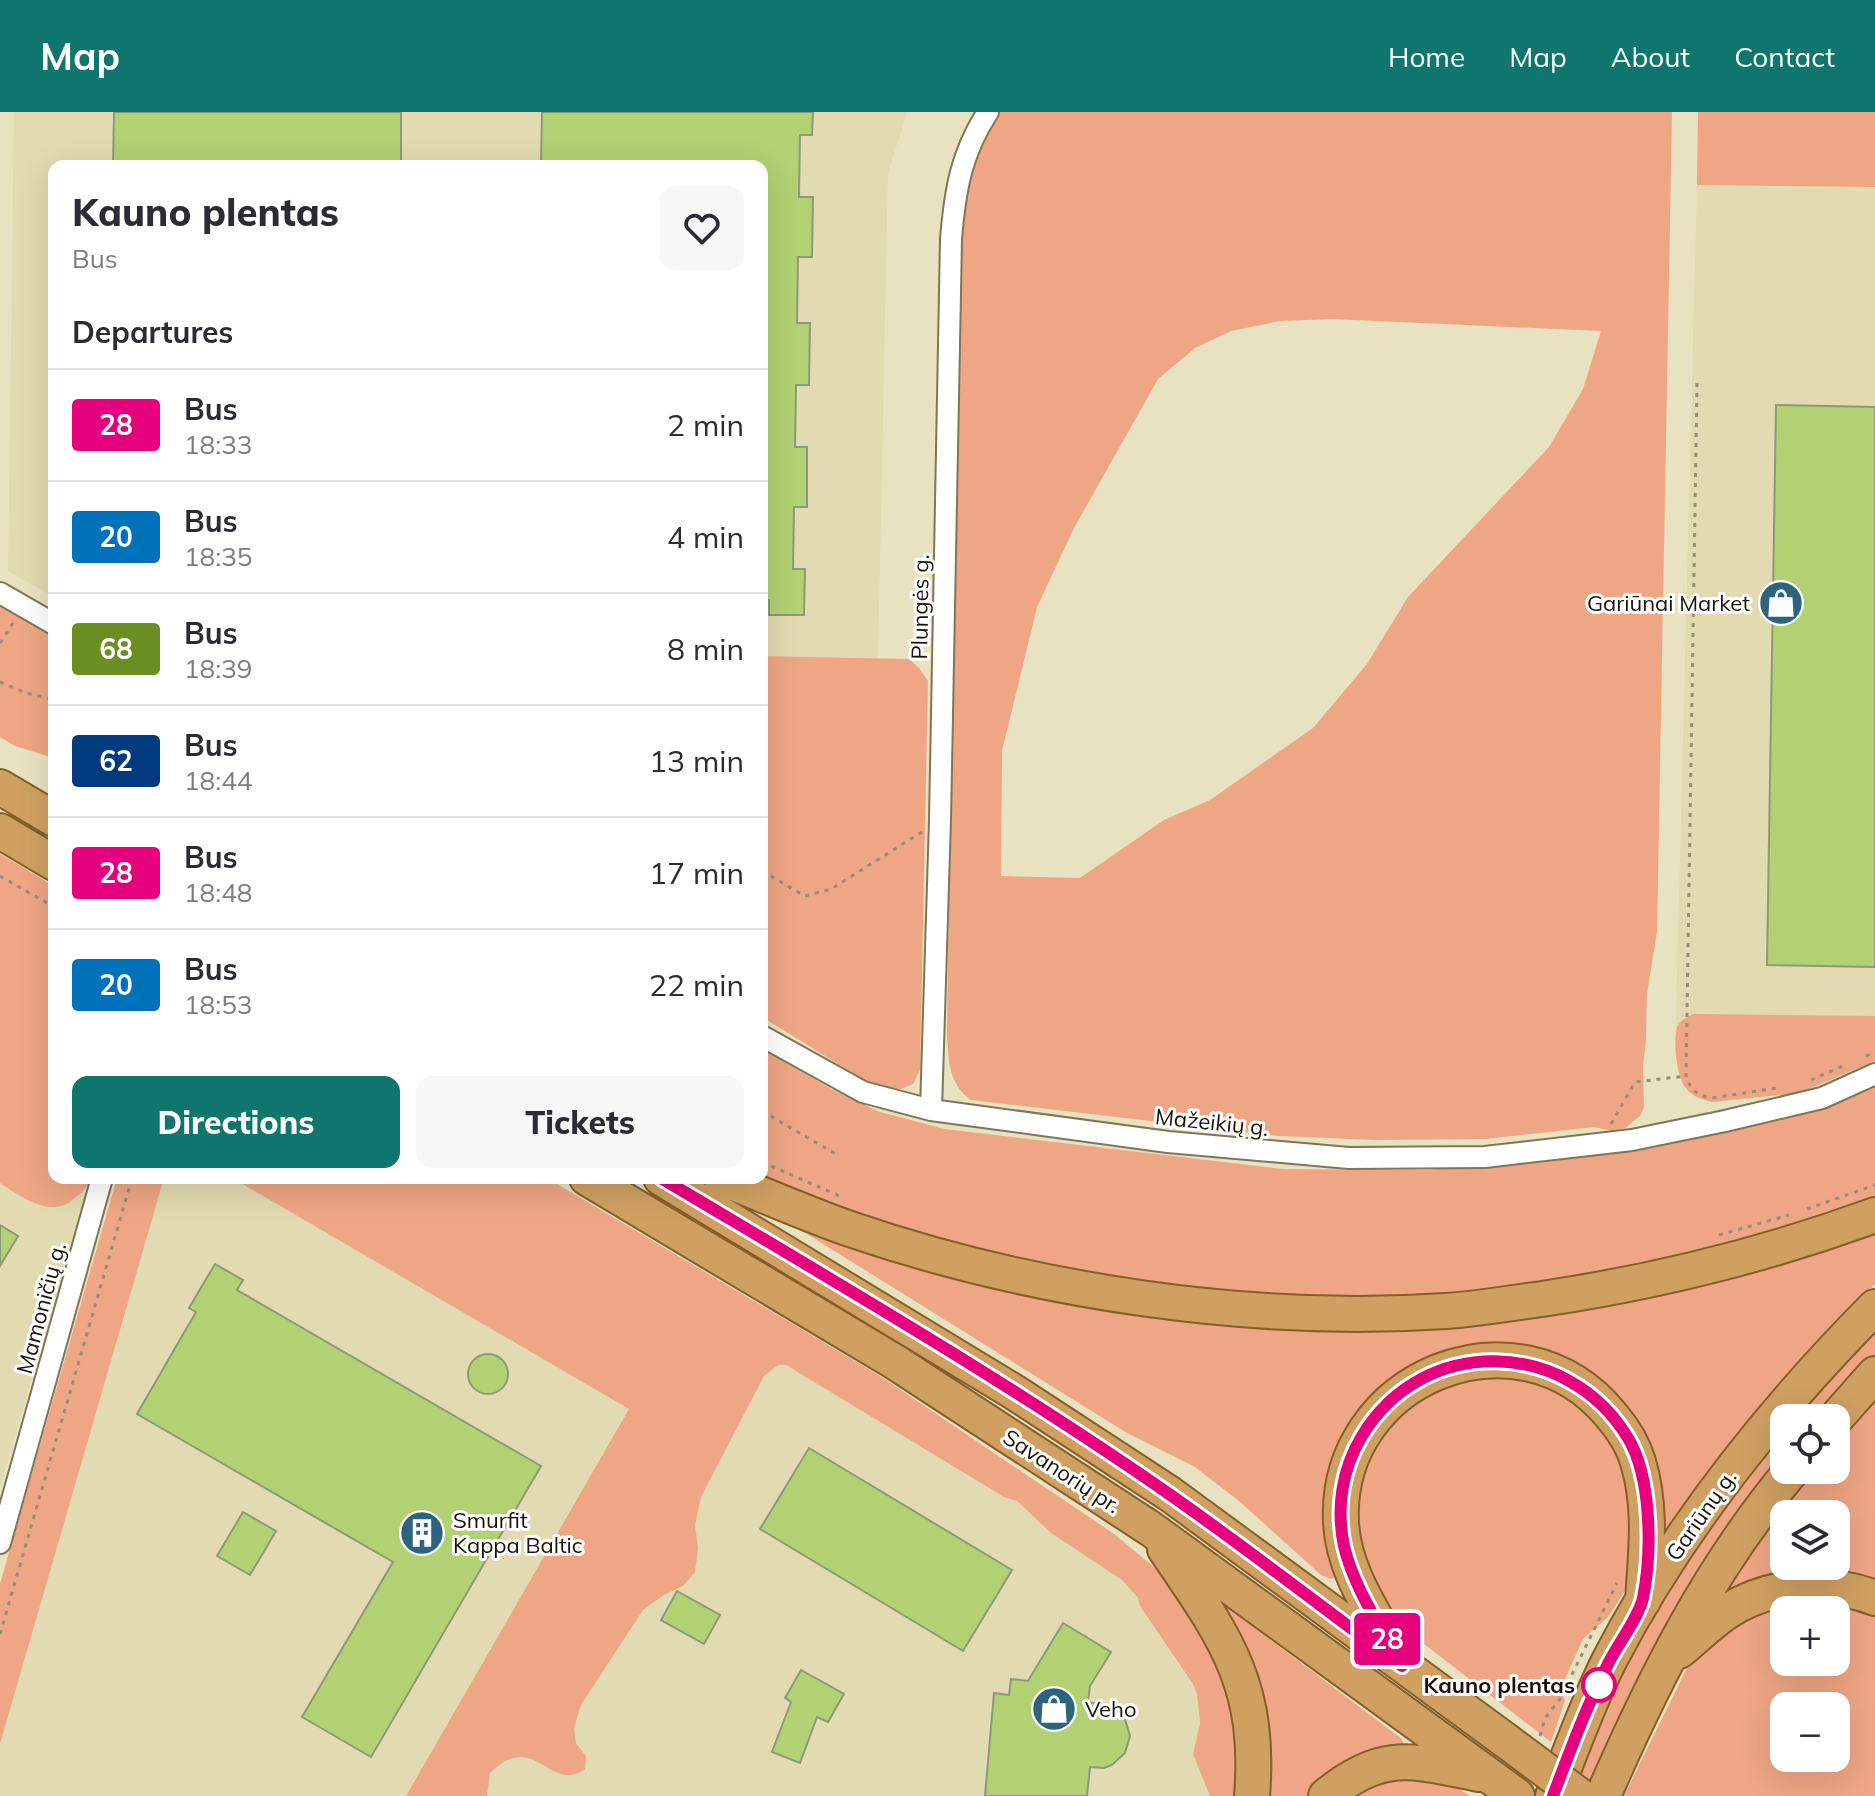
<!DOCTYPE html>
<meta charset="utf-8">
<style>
body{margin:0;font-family:Mulish,sans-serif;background:#f7f7f7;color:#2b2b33;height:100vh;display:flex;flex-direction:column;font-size:30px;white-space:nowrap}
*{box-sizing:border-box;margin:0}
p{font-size:26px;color:#7c7c81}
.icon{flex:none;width:44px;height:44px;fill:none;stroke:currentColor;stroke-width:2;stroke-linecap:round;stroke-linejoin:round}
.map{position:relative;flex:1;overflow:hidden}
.side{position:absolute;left:48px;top:48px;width:720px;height:1024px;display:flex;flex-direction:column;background:#fff;border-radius:16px;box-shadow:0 8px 32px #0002}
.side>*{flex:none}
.badge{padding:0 16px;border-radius:6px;font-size:28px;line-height:52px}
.fabs{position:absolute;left:1770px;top:1292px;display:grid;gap:16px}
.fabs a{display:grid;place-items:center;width:80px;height:80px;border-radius:16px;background:#fff;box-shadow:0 8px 32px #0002;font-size:40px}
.map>.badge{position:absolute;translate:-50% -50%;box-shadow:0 0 0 4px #fff}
h2{padding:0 24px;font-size:30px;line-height:72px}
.round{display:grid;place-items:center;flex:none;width:84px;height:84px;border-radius:16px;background:#f7f7f7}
.head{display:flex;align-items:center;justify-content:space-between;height:136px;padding:0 24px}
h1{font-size:38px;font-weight:800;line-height:60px}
.button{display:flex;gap:16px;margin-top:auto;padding:16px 24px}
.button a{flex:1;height:92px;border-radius:16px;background:#0f766e;color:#fff;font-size:32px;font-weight:800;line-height:92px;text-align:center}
.button a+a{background:#f7f7f7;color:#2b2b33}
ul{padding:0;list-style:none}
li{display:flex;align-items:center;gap:24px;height:112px;padding:0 24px;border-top:2px solid #e1e1e2}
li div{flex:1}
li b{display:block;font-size:30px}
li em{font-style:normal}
li .badge{min-width:88px;font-weight:700;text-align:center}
header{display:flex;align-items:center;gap:48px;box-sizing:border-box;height:112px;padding:0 40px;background:#0f766e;color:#fff}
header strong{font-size:38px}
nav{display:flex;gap:44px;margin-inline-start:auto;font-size:28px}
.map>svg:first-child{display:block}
</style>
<header>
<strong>Map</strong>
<nav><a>Home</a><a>Map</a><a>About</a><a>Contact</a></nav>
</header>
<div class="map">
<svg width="1875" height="1684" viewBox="0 0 1875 1684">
<rect width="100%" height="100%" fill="#e8e2c0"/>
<path fill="#e2dab0" d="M14,0H907L888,61L878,546L762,544V54H54V485L8,459Z
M1697,73L1875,75V931L1745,971L1675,943Z
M164,1066H232L630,1297L406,1684H0V1632Z
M0,1071L37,1093L71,1090L87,1076L0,1376Z
M778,1253H786L1004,1385L1017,1389L1051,1421L1122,1468L1138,1487L1140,1494L1193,1572L1197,1582L1200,1612L1193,1642L1210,1684H487L489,1661L498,1652L513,1644H528L562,1663L586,1644L576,1631L574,1616L581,1593L643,1498L664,1483L683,1474L698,1436L695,1413L701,1385L764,1264Z"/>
<path fill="#eea685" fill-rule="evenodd" d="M1000,0H1672L1657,820L1647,881L1646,927L1643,955L1644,995L1640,1004L1625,1016L1612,1019L1594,1015L1486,1027L1376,1028L1279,1024L971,988C949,972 949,951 947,925L957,189C961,121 959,59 1000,0ZM1332,207L1601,219L1583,277L1549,335L1408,485L1367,552L1313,616L1210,688L1164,708L1080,766L1001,764L1002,639L1037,495L1074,416L1158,267L1195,236L1231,219L1280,209Z
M1698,0H1875V75L1697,73Z
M0,489L54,521V646L15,634L0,625Z
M762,544L909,547L919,556L928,569L920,958L913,972L901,977L877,976L762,905Z
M0,742L54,774V1066H90C87,1076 83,1080 75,1086C51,1108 22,1085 0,1071Z
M1693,902L1875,904V949L1799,981L1712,990C1701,987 1692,985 1685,975C1677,965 1672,925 1678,913C1682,907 1688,905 1693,902Z
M762,937L833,978L880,1000L945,1017L1283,1057L1427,1058L1532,1049L1660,1034L1757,1013L1826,994L1875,974V1092L1733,1142L1403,1191L1184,1183L901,1124L762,1066Z
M117,1066H164L0,1632V1472Z
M232,1066H547L880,1264L1114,1422L1178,1475L1236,1576L1246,1684H1210L1193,1642L1200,1612L1197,1582L1193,1572L1140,1494L1138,1486L1122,1468L1051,1421L1017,1389L1004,1385L786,1253H778L764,1264L701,1385L695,1413L698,1436L695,1460L683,1474L664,1483L643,1498L581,1593L574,1616L576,1631L586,1644L585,1657C550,1683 535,1616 490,1661L487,1684H406L629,1297Z
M1875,1114V1172L1754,1302L1666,1417L1657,1416L1608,1283L1436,1243L1413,1253L1386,1274L1362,1301L1339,1463L1331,1467L1321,1463L1239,1389L1195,1355L1127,1321L799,1117L1035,1178L1345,1212Z
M1875,1213V1244L1820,1306H1790Z
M1526,1262L1594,1298L1634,1365L1631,1469L1609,1504L1583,1527L1560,1578L1565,1588L1551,1630L1393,1508L1355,1446L1364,1336L1386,1304L1449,1263Z
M1875,1288V1474L1714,1498L1764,1423L1813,1358H1836V1330ZM1784,1402H1836V1454H1784Z
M1784,1313V1350L1599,1666L1568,1684L1579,1651L1656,1493L1713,1403Z
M1791,1484L1875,1496V1684H1624L1686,1558L1708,1528ZM1784,1498H1836V1550H1784ZM1784,1594H1836V1646H1784Z
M1219,1489L1402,1627L1404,1636L1311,1684H1260Z
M1397,1658L1453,1673L1470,1684H1337Z"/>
<path fill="#b1d172" stroke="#8d997b" stroke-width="2" d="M114,0H401V54H113Z
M542,0H813L812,23H800L799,85H813L812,145H798L797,211H810L809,273H796L795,335H807V395H794L793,457H805L804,503H769V488H762V54H541Z
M1776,293L1875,295V855L1767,853Z
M0,1113L18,1124L0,1154Z
M215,1152L243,1168L237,1178L541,1354L371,1645L302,1605L393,1450L137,1302L196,1200L189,1196Z
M468 1262a20 20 0 1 1 40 0a20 20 0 1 1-40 0Z
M809,1336L1012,1458L963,1539L760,1417Z
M243,1400L276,1419L250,1463L217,1444Z
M677,1479L720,1503L704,1532L661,1508Z
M1063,1511L1111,1540L1090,1574L1088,1590L1112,1595L1125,1607L1130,1624L1125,1641L1112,1653L1104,1656L1090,1655L1087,1684H985L994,1581L1009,1583L1011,1567L1028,1569Z
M801,1558L844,1582L828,1610L817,1605L800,1651L772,1640L791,1590L785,1586Z"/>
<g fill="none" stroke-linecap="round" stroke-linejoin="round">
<g stroke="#7d7758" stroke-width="24">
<path id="minor" d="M0,481L54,512
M762,924L863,980L931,998L1168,1030L1349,1046L1485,1045L1632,1028L1725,1009L1822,986L1875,962
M931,998L940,708L951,127C955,79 961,41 988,0
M0,1431L102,1066"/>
</g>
<g stroke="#865f28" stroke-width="38">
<path id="trunk" d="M0,675L54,707
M0,719L54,751
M587,1066L895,1250L1151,1417L1517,1684
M661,1066L1014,1280L1170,1382L1505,1628
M721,1066C764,1083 807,1102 850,1117C1034,1180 1252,1212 1446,1199C1478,1197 1510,1191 1542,1187C1656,1170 1766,1143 1875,1103
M1836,1306L1875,1262
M1165,1437C1225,1525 1261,1572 1252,1684
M1679,1539C1695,1526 1711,1510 1728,1499C1770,1472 1830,1468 1875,1486
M1396,1543C1374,1501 1343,1459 1341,1410C1334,1265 1518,1190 1611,1303C1623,1317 1633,1332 1638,1350C1652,1396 1646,1441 1643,1489
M1326,1684C1383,1637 1412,1649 1479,1662
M1553,1684C1571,1639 1587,1593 1609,1549C1677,1417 1771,1300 1875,1195
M1603,1684C1654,1567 1709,1457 1792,1358"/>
</g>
<path stroke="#948f76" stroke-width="3" stroke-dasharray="4 6" stroke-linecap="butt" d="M1697,271L1686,964C1690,978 1698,984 1712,986L1777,976
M0,531L13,511
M0,570L26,581L54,588
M762,759L805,784L831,777L922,720
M0,764L54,795
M1866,944L1875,940
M1811,968L1845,953
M762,999L839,1044
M1611,1012L1635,970L1686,964
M762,1050L844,1086
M1807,1097L1875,1073
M1719,1123L1789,1103
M0,1522L132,1066
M1540,1624L1545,1606L1560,1587L1617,1471"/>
<use href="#minor" stroke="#fff" stroke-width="20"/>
<use href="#trunk" stroke="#cfa062" stroke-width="34"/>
<g stroke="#865f28" stroke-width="38" stroke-linecap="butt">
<path id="trunk-bridge" d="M1505,1628L1580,1684"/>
</g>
<use href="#trunk-bridge" stroke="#cfa062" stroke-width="34"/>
</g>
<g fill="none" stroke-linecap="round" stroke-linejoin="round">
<g stroke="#fff" stroke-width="18">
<path id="line" d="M661,1066C832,1168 1005,1268 1169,1382C1248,1437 1324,1497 1402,1554C1382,1516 1354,1477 1344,1434C1336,1396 1342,1357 1362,1324C1423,1222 1568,1226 1628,1326C1652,1366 1652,1441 1643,1486C1639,1505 1618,1532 1609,1550C1587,1593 1570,1639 1553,1684"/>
</g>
<use href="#line" stroke="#e6007e" stroke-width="12"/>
</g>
<defs>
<g id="shop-disc" transform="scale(2.3)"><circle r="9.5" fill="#2c647e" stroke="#fff"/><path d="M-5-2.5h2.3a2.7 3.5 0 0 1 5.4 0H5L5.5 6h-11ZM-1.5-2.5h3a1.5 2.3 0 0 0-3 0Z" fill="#fff"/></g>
<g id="building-disc" transform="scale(2.3)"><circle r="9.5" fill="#2c647e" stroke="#fff"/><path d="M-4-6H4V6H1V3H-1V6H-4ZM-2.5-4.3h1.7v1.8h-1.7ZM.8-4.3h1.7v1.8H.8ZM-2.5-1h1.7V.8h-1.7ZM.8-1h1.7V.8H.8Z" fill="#fff"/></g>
</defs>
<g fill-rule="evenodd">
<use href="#shop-disc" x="1781" y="491"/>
<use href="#building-disc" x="422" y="1421"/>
<use href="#shop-disc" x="1054" y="1597"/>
</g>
<circle fill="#fff" stroke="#e6007e" stroke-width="4" cx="1599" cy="1573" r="16"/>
<g text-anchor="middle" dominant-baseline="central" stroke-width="6" stroke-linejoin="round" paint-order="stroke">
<g font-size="22" fill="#151206" stroke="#fff" text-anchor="start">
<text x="1750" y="491" text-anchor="end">Gariūnai Market</text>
<text x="453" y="1408">Smurfit<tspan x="453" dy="25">Kappa Baltic</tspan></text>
<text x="1085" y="1597">Veho</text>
</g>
<g font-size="22" fill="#151206" stroke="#fff">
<text transform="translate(920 495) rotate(-89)">Plungės g.</text>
<text transform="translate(1212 1010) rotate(6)">Mažeikių g.</text>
<text transform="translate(41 1196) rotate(-75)">Mamoničių g.</text>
<text transform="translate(1062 1359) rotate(33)">Savanorių pr.</text>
<text transform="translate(1701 1403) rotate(-55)">Gariūnų g.</text>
</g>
<g font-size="22" font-weight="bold" fill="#151206" stroke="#fff" text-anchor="end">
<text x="1575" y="1573">Kauno plentas</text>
</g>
</g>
</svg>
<div class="fabs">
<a><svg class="icon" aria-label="locate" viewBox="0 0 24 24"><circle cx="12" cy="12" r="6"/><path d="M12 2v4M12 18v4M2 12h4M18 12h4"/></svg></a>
<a><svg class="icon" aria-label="layers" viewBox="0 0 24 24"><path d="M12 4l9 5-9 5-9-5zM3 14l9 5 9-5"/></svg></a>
<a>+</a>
<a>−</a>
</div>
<b class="badge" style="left:1387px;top:1527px;background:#e6007e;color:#fff">28</b>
<section class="side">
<div class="head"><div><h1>Kauno plentas</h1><p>Bus</p></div><a class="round"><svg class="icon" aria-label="heart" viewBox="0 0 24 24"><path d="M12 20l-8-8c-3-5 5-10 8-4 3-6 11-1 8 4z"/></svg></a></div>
<h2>Departures</h2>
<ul>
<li><span class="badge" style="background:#e6007e;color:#fff">28</span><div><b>Bus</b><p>18:33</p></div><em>2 min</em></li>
<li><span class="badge" style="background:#0072bc;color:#fff">20</span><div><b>Bus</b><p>18:35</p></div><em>4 min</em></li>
<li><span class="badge" style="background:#6b8e23;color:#fff">68</span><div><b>Bus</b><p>18:39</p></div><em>8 min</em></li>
<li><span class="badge" style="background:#003b80;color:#fff">62</span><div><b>Bus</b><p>18:44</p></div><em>13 min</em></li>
<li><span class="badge" style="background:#e6007e;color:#fff">28</span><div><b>Bus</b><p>18:48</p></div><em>17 min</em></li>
<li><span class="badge" style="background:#0072bc;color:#fff">20</span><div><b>Bus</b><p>18:53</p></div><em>22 min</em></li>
</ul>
<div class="button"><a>Directions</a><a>Tickets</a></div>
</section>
</div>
